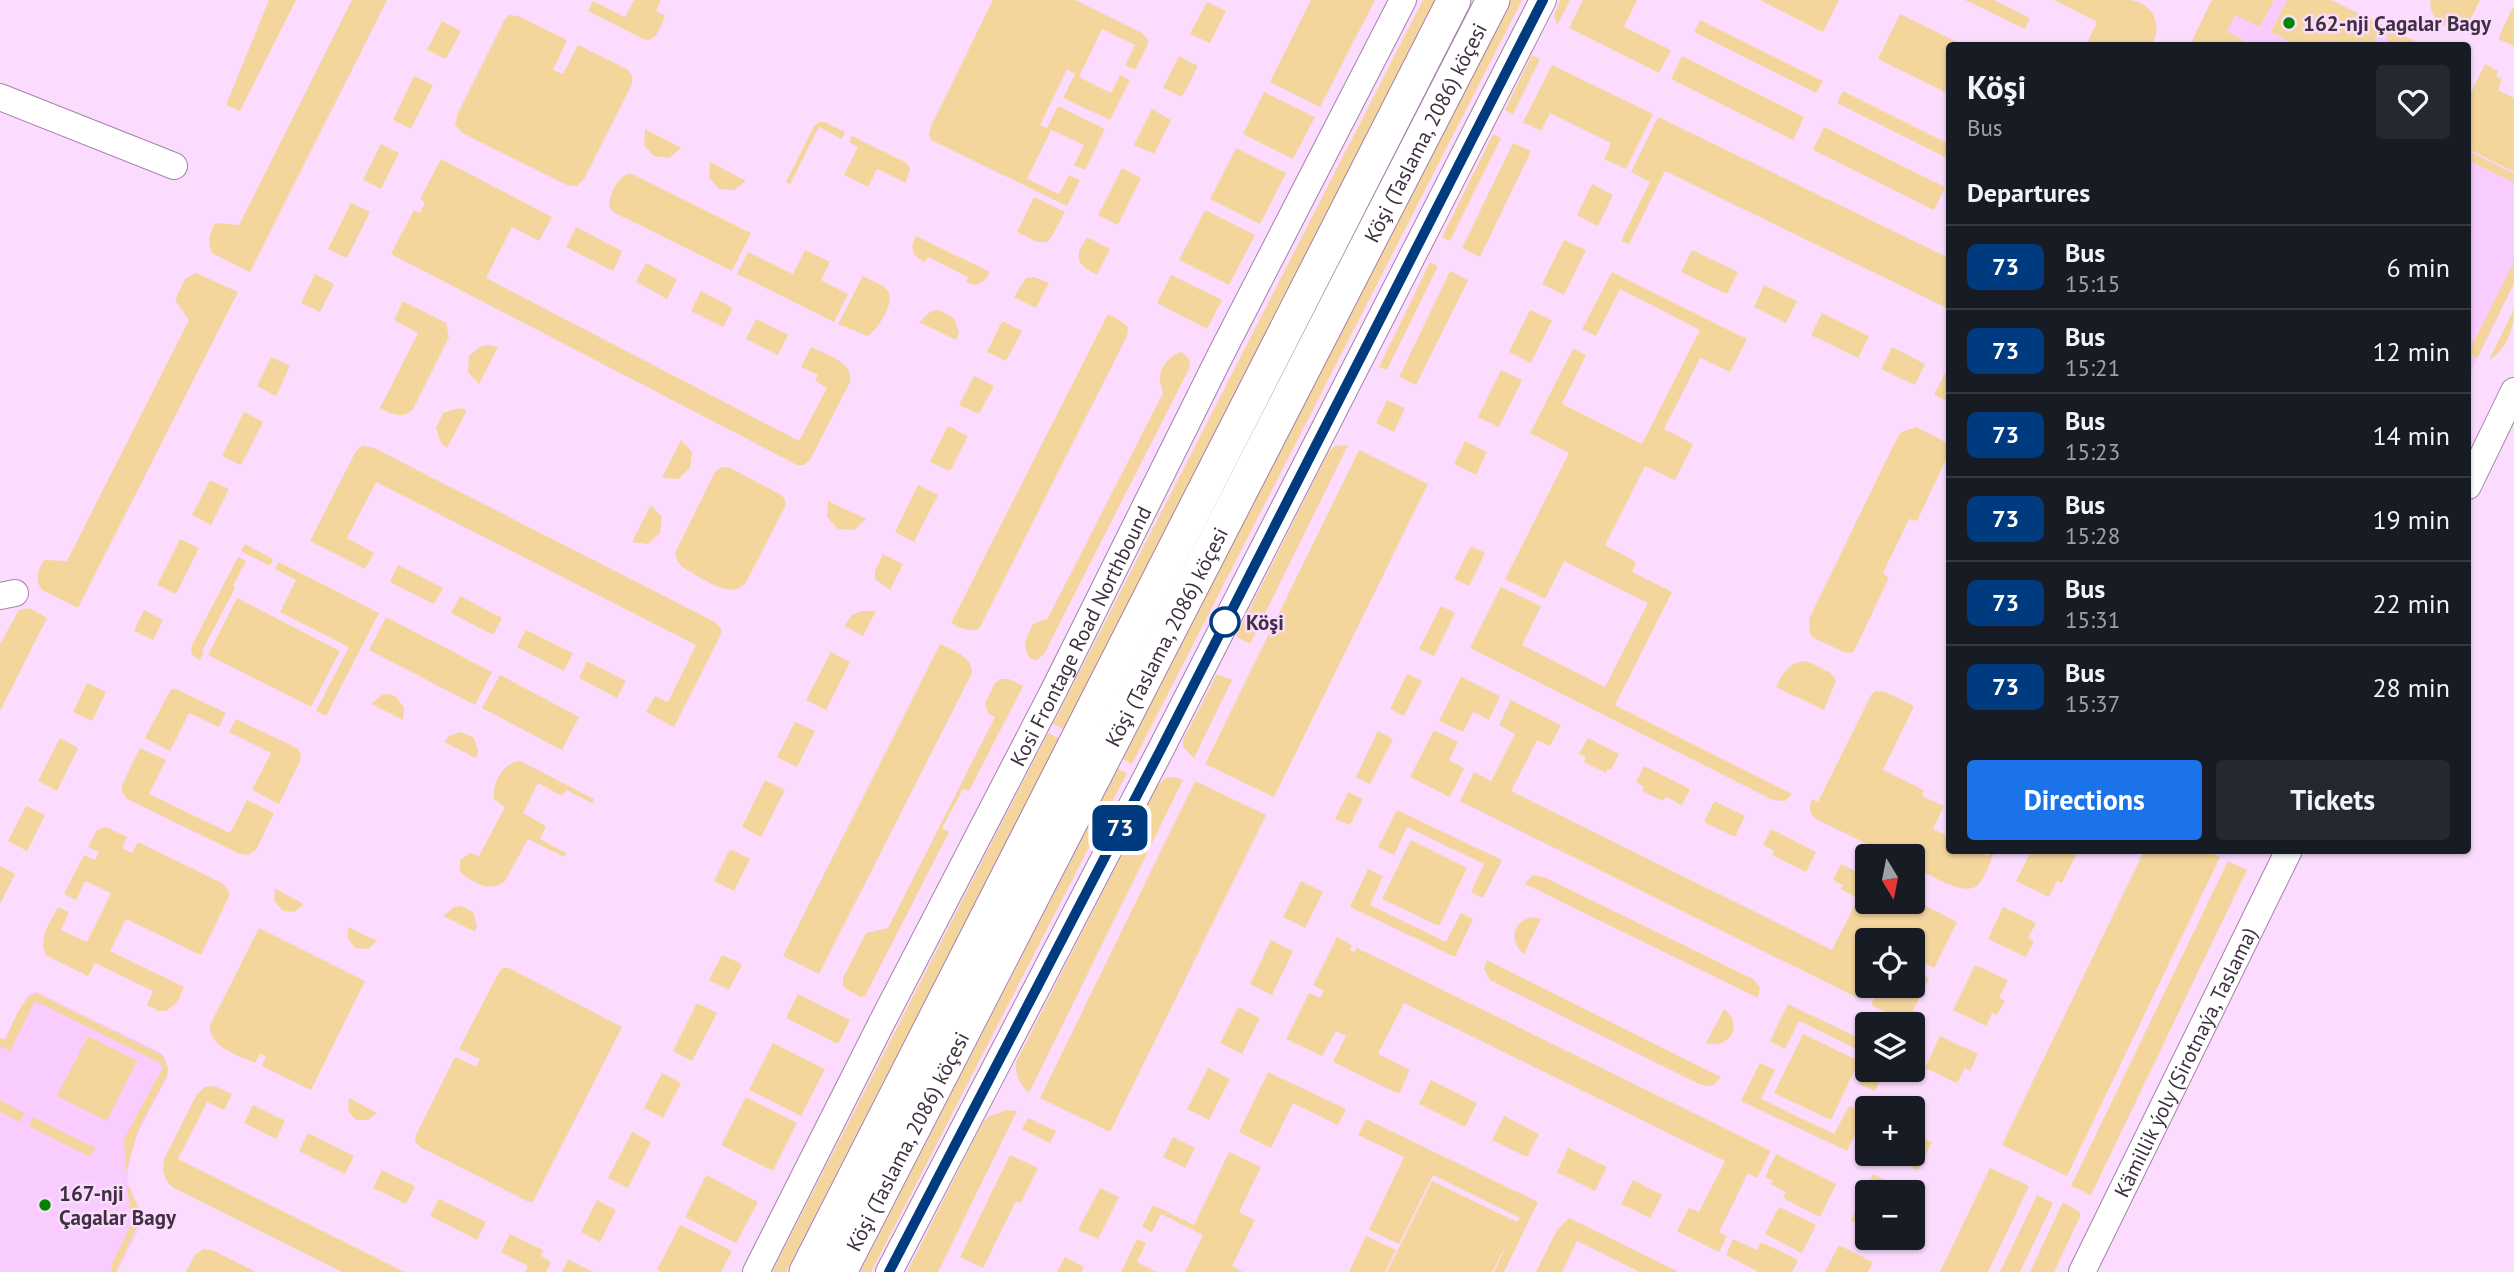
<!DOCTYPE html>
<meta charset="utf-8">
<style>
body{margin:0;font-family:"PT Sans",sans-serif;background:#242831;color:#f1f3f6;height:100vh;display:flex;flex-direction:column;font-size:26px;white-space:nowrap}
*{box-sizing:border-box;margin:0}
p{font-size:23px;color:#9ea1a6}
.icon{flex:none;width:38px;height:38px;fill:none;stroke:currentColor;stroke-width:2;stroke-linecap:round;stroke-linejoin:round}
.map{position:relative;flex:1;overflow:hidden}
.side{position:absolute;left:1946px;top:42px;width:525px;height:812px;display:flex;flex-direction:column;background:#171b24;border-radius:7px;box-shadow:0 2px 5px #0004}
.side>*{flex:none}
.badge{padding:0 14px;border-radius:10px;font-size:24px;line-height:46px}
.needle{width:46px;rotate:170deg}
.controls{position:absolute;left:1855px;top:844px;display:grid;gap:14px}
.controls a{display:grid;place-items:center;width:70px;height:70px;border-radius:7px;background:#171b24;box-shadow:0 2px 5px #0004;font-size:35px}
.map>.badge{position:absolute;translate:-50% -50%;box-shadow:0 0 0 4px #fff}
h2{padding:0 21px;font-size:26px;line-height:63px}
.round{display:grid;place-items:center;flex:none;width:74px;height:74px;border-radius:7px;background:#242831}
.headline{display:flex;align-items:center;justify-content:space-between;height:119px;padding:0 21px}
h1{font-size:33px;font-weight:700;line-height:52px}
.action{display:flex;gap:14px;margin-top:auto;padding:14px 21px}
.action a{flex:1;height:80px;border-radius:7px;background:#1a73e8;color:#fff;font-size:28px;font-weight:700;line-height:80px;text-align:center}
.action a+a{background:#242831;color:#f1f3f6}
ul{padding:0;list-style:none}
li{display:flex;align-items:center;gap:21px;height:84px;padding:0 21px;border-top:2px solid #363941}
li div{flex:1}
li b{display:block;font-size:26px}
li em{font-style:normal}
li .badge{min-width:77px;font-weight:700;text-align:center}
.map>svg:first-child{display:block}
</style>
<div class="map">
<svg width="2514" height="1272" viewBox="0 0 2514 1272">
<rect width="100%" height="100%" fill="#fbdcff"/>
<path fill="#f8ccfe" d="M2212,0H2331L2423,45L2189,46Z
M2468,150L2514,173V284L2468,378Z
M37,992L163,1054L166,1060L168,1076L139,1131L131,1154L127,1181L143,1215V1222L117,1272H0V1038L4,1039L29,994Z"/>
<path fill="#f4d59c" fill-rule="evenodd" d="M269,0H296L240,111L226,105Z
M352,0H387L250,272L213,254C206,242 210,234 215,223L239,225Z
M634,0H661L656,11L665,16C661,25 657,41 645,40L588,11L593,1L625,17Z
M993,0H1075L1142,33L1148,40L1147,47L1135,70L1125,65L1135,45L1102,29L1079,77L1111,93L1120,75L1130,80L1110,120L1063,98L1075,74L1067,69L1040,125L1047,128L1058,106L1105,129L1085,170L1074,165L1084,145L1051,130L1027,179L1059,194L1069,175L1080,180L1067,206L931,140L929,135L931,126Z
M1311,0H1375L1320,107L1270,82Z
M1423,0H1437L1064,729L1053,724Z
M1511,0H1522L1132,764L1123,759Z
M1560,0H1570L1557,25L1554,15Z
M1583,0H1637L1624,27L1671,50L1659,73L1569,28Z
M1760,0H1839L1823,32Z
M1965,0H1994L2030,18L2025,29Z
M2054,0C2074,0 2113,0 2131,0C2155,5 2162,25 2152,45H2086L2097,22Z
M2212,0H2274L2260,27L2235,15L2227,31L2251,45H2190Z
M2287,0H2331L2423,45H2385L2389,37L2379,32L2372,45H2296L2271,32Z
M2430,0H2480L2467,26C2447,33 2430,21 2430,0Z
M1207,2L1226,11L1210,43L1190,34Z
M2513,7L2514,8V46L2498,39Z
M1900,14L1963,45L1950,46L1949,94L1878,59Z
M509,15L518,16L567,40L553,70L563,74L578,45L627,69L632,76V84L584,179L577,186L567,185L464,134L455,125L458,113L504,21Z
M1700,20L1823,81L1816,93L1694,32Z
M442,21L461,31L446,59L427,50Z
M1532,55L1540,59L1513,114L1505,110Z
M1179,56L1198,66L1182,97L1163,88Z
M1682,56L1804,117L1793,140L1671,79Z
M2485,64L2498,71L2496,76L2502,79L2498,90L2514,98V172L2468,149V99Z
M1552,65L1653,114L1626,169L1604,159L1611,143L1550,113L1541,131L1523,122Z
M414,76L433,85L411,129L393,120Z
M1843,91L1949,144V159L1837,103Z
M1264,92L1315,117L1293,159L1243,134Z
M1152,109L1171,120L1154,154L1134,145Z
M1658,117L1949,258V309L1665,171L1629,244L1621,241L1650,182L1631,172Z
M819,122H825L845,132L842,139L819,127L790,184L786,182L814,126Z
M1824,127L1945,187L1934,210L1813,150Z
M645,129L681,148L669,158L654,156L644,145Z
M1493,134L1501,138L1450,241L1442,237Z
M852,136L905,162L910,168L906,183L877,169L868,187L844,175L858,147L849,142Z
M1513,143L1531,151L1480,257L1462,248Z
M381,144L399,153L381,189L363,180Z
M1236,148L1286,173L1260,224L1210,199Z
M2468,151L2514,174V183L2468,160Z
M441,159L552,217L539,241L512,227L486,278L799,441L827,388L815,381L818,375L801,367L811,347C826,355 854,361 850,382L810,460L804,465H797L391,254L414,210L420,213L425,202L420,199Z
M710,162L746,181L734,190L719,189L709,178Z
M1122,168L1141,178L1118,225L1098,215Z
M630,173L751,233L732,271L613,212L609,206C610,193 617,177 630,173Z
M1592,184L1613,195L1598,226L1577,215Z
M1034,197L1065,212L1052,236L1047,242H1037L1017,232Z
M351,203L370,212L347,258L328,249Z
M1205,210L1255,235L1229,285L1179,260Z
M576,227L622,251L613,271L566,247Z
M916,236L990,272C984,283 978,288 966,282L968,277L928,257L925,262C912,256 909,249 916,236Z
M1087,237L1110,249L1097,275L1085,268L1079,261V251Z
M1564,240L1586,250L1564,295L1542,284Z
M805,250L830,262L821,280L848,294L834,322L737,274L748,252L793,274Z
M1692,250L1738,272L1727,294L1681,272Z
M1430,262L1438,266L1387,370L1379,367Z
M2514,262V283L2477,358L2468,353Z
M646,263L677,279L667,299L636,282Z
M1450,271L1468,280L1416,385L1399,377Z
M1612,272L1747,339L1730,372L1700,358L1664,429L1693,444L1675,480L1645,466L1605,545L1636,562L1632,572L1672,592L1615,705L1792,794L1785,801L1773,800L1470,648L1501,587L1541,606L1522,645L1605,687L1648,603L1564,561L1545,599L1505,579L1569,453L1530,433L1573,349L1586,355L1562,404L1642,444L1700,330L1620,289L1596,336L1582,329Z
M196,273L238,292L78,608L42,590C34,579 38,571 44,560L67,561L189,320L175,300L185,279Z
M315,274L334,284L320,312L301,303Z
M1171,275L1222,300L1207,329L1157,303Z
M863,276C870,280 883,284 888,291C896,302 877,330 868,336L838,324Z
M1034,277L1049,283L1036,308L1014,297L1026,278Z
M1764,285L1797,301L1786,323L1754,307Z
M701,291L733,308L723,327L691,311Z
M403,301L446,323L449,337L413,409C403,420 392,414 380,408L418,333L394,320Z
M2514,309C2514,329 2507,349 2489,360Z
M939,310L954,318L959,333L956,340L919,322L931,311Z
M1530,310L1552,320L1531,363L1509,352Z
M1822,313L1869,336L1858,358L1811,335Z
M1108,314L1121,321L1128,327L1127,336L979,629C968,632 961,628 951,623Z
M756,319L788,335L778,355L746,339Z
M1002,321L1022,331L1006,361L987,352Z
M490,345L498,347L479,384L468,372L469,356L481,346Z
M1892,347L1925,364L1915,385L1881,369Z
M1182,352L1189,359L1190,367L1044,654L1037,660L1031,659C1020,646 1027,637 1033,624L1048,618L1163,393C1162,388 1159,381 1160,376C1162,365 1171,354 1182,352Z
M271,357L290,366L276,396L257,386Z
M1501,370L1522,380L1499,427L1478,417Z
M1945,373L1949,375V402L1934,395Z
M974,376L994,386L979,414L959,405Z
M1387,400L1405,408L1394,432L1376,423Z
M459,408L467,410L447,448L441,443L436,428L443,413Z
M244,412L263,422L241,465L222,456Z
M948,426L968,436L950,471L930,462Z
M1916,427L1949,444V453L1917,521L1909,519L1883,573L1889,578L1853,653L1844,652L1814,638L1810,634L1809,619L1898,436L1902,432Z
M681,440L692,452L690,468L678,479L662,478Z
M1465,441L1487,452L1476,475L1454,464Z
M1348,445L1250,644L1236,636L1329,451L1335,446Z
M362,446L374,448L715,622L722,630L719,638L674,727L646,712L655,696L668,702L696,645L376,482L347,538L374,553L365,569L310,541L356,451Z
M1359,450L1428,484L1274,797L1205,764Z
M722,467L730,468L780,494L785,499V507L745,584C730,601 698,575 682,567L677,560L675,553L715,472Z
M210,480L229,489L211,525L192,515Z
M918,485L938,495L914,542L895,532Z
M828,501L866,519L854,530L838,529L827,517Z
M651,505L662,517L660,533L648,544L632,542Z
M180,539L199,548L176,594L157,585Z
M245,544L273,559L270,566L241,551Z
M1471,546L1485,553L1469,586L1454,579Z
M883,554L903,564L890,590L875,579V571Z
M238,557L246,561L233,586L235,588L202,651L204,652L200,660C192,656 190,654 192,645Z
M279,562L379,613L326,716L316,711L349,647L280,612L296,580L275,569Z
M398,565L443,588L434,604L390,582Z
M460,596L502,618L493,635L451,613Z
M237,598L340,651L311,707L208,655Z
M1441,606L1455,613L1434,656L1419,649Z
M30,608L47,618L0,711V644L19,610Z
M144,610L163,620L153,640L134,631Z
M861,611H876L863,636L844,626L852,615Z
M386,617L492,672L475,705L369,650Z
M526,630L573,653L564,671L517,647Z
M940,644C954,651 972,656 972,673L819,974L783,956Z
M831,652L850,662L826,710L806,700Z
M587,661L626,681L617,698L579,678Z
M1807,661L1831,673L1836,681L1824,710L1776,687C1784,671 1789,662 1807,661Z
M1217,674L1232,680L1194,758L1183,747V740Z
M1407,674L1422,681L1404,716L1390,709Z
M500,675L579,717L562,750L482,708Z
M1461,677L1500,696L1489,720L1473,712L1463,732L1439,721Z
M1001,679H1009L1023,686L969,791L963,789L942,828L949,832L865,996L860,997L843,987V978L866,933L888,928L995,717L988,713L985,703L995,683Z
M87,683L106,692L92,721L73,712Z
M171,689L178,690L226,713L219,727L189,713L170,751L145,738Z
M1876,691L1885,692L1914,706L1883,770L1924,790L1922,796L1944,806L1933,829L1949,837L1950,850L1976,851L1988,856L1991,851H1995C1990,861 1986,876 1978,885C1965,898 1927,873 1913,866V856H1892L1818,820C1810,815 1808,808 1812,799L1818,802L1871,695Z
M389,694L395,696L404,707L403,720L371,704L382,695Z
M1511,700L1561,725L1550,746L1537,740L1511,791L1832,950L1858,899L1841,889L1843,885L1833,880L1841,864L1867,877V901H1910L1908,906L1916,910L1920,903L1957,922L1934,968L1918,960L1914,970L1929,978L1907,1023L1871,1005L1874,998L1864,992L1860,999L1460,801L1474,772L1491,781L1515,734L1499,725ZM1867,940H1913V985H1867Z
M236,719L297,748L301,754L300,761L279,804L252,790L271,753L229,732Z
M795,722L815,731L797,767L777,757Z
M1434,730L1458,742L1449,760L1464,768L1450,797L1410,777Z
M1378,731L1393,739L1370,784L1356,777Z
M461,732L474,738L478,751L476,758L444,742L449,736Z
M1048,733L1059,738L786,1272H772Z
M60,738L78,748L57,791L38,781Z
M1588,738L1619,754L1611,770L1608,768L1606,773L1584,762L1586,757L1579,754Z
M140,748L166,760L149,794L230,833L247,800L274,813L256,850L248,855L240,854L127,799L122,792V785Z
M520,761L594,799L592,803L566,790L562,796L538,783L523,813L546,826L540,839L566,853L564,857L528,839L505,881C490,893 473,883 460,872V860L470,853L479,856L505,807L494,799C492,783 503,762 520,761Z
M1644,766L1690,789L1682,805L1666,797L1663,801L1642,791L1644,787L1636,782Z
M1118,769L1127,773L871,1272H860Z
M1173,777L1183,780L1029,1093C1020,1085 1015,1075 1016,1062L1157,786L1165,778Z
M765,780L785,790L761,837L742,827Z
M1195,781L1266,815L1110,1132L1040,1098Z
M1348,792L1363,799L1350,825L1335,819Z
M1714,801L1745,816L1735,837L1704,822Z
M26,806L45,815L27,851L8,841Z
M1397,810L1502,860L1483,898L1471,892L1484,864L1407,827L1394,855L1378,847Z
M106,827L127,837L122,848L132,853L138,842L224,884L230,894L201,955L126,919L110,951L184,987L177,1003L166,1011H159L147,1005L153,991L95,963L88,976L47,956C36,939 51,922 58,907L69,912L61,930L87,942L111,893L85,881L76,900L64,894L84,855L95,860L99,852L88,847L97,830Z
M1771,829L1816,852L1806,872L1772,855L1774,851L1763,845Z
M1411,840L1467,868L1439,926L1382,899Z
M730,849L750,859L734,891L714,881Z
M2031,851H2068L2076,855L2062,883L2057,881L2049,897L2016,881Z
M2144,851H2206L2220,857L2067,1176L2002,1145Z
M2228,861L2247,870L2091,1195L2071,1186Z
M0,866L15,874L0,904Z
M1368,869L1383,876L1370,905L1446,942L1461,913L1473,919L1455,957L1350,907Z
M1532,875L1544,877L1753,979L1760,987L1758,998L1525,884Z
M1301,881L1323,892L1305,928L1283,917Z
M275,889H276L304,904L294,912L283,911L274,901Z
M461,906L473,912L477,926L475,932L443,916L454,907Z
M2003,907L2036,923L2028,938L2034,941L2026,957L1988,939Z
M1533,917L1541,919L1524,954C1508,940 1513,921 1533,917Z
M348,927L377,941L368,949L355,948L348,939Z
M259,928L365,981L311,1090L262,1066L266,1056L260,1054L255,1063C237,1054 209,1048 210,1025Z
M1337,937L1352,945L1350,950L1354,952L1357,948L1771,1151L1757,1178L1748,1173L1719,1232L1727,1236L1719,1252L1677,1231L1689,1208L1699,1212L1725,1161L1404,1003L1378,1054L1410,1070L1399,1094L1333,1062L1346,1036L1336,1031L1322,1056L1286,1039L1309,993L1320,998L1324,991L1313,985Z
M1271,940L1293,951L1272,995L1250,984Z
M722,955L742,964L729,990L709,980Z
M1487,960L1721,1077L1712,1086L1701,1085L1490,980L1484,969Z
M1975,965L2008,980L1999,997L2005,1001L1997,1015L1992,1013L1986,1026L1953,1010Z
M503,968H509L622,1027L533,1202L527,1201L420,1147L415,1141L416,1135L455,1057L476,1067L480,1059L459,1049L499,972Z
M37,993L162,1055L168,1068L167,1075L138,1130L126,1172L124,1139L163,1067L158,1062L35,1001L10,1051L0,1046V1038L5,1040C13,1025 20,998 37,993Z
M798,994L850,1020L838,1044L786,1018Z
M697,1003L717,1013L692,1061L673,1051Z
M1788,1004L1867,1042V1054L1799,1021L1785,1049L1770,1041Z
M1238,1007L1260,1018L1242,1054L1220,1043Z
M1724,1009C1744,1024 1731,1050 1706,1043Z
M1803,1034L1859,1061L1831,1120L1774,1093Z
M88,1036L137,1061L107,1121L57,1096Z
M1940,1036L1978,1054L1970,1071L1965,1068L1957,1083L1925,1068Z
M773,1043L825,1069L801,1116L749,1090Z
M1760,1063L1775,1070L1761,1099L1834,1134L1849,1106L1865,1113L1847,1151L1741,1101Z
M1867,1067V1069H1886L1875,1091L1859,1084Z
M1208,1068L1230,1079L1209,1120L1187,1109Z
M1268,1072L1346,1109L1338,1125L1293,1103L1271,1148L1239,1132Z
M662,1073L681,1083L663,1118L644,1108Z
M1431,1080L1477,1103L1465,1127L1419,1104Z
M215,1086L232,1094L224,1110L207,1102L178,1159L405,1272H342L172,1187C163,1178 162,1171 164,1159L197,1094L205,1087Z
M746,1097L797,1123L773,1171L721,1145Z
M349,1098L377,1113L368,1120H356L348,1111Z
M0,1100L25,1113L20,1122L0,1112Z
M253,1105L285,1121L276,1139L244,1123Z
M1006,1110L1017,1111L938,1272H907L982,1124L988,1117Z
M1504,1116L1539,1134L1527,1157L1492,1140Z
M33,1117L95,1148L90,1157L29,1126Z
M1028,1118L1056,1131L1050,1143L1022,1129Z
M1366,1119L1538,1202L1504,1272H1494L1511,1236L1492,1272H1387L1432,1181L1517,1222L1520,1218L1433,1175L1399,1244L1369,1230L1404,1157L1358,1135Z
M632,1132L651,1142L628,1188L608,1178Z
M308,1133L354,1156L345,1174L299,1151Z
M1913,1133L1932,1142L1918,1170L1884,1153H1913Z
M1173,1137L1195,1148L1185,1168L1163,1157Z
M1568,1148L1607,1167L1595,1191L1557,1172Z
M1229,1152L1261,1167L1239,1212L1255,1220L1232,1266L1243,1272H1185L1203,1235L1161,1214L1152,1232L1142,1227L1153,1205L1194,1225Z
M1776,1154L1836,1184L1820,1217L1783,1198L1786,1192L1771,1184L1773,1181L1765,1177Z
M1010,1155L1038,1168L1021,1203L1016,1201L983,1268L960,1257Z
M1990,1168L2029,1186L1988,1272H1940Z
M382,1170L415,1186L406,1204L373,1188Z
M1873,1174L1908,1191L1867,1192V1229L1851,1221Z
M706,1175L758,1202L736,1243L685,1217Z
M1633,1180L1662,1195L1650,1218L1621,1204Z
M127,1187H129L142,1216L116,1272H112L111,1266L132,1222Z
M1100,1188L1119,1197L1098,1239L1078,1230Z
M2037,1195L2053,1203L2020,1272H2000Z
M439,1199L486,1222L477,1240L430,1216Z
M597,1200L616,1210L600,1242L581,1232Z
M2063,1202L2080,1212V1217L2054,1272H2030Z
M1779,1207L1816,1225L1802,1253L1765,1234Z
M1569,1218L1679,1272H1640L1577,1241L1562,1272H1536L1557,1230Z
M680,1225L732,1251L721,1272H661L657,1270Z
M510,1234L543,1250L541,1256L551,1262L546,1272H525L528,1266L501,1252Z
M1366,1236L1396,1250L1385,1272H1349Z
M1137,1239L1146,1243L1137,1262L1157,1272H1121Z
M1733,1239L1757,1250L1761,1242L1798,1260L1792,1272H1759L1726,1255Z
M1839,1245L1873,1262L1868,1272H1825Z
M203,1249L212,1250L256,1272H186L195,1255Z
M1065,1257L1084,1267L1081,1272H1057Z
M568,1260H569L593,1272H562Z"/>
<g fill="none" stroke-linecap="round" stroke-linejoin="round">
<g stroke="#a582aa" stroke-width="28">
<g id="minor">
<path d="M0,97L174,166"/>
<path d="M2468,486L2514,391"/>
<path d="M0,596L15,593"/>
<path id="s1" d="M756,1272L881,1024L1054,690L1220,356L1403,0"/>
<path d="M889,1272L1160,751L1543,0"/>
<path id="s2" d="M2082,1272L2289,850"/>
</g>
</g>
<g stroke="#a582aa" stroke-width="35">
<g id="major">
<path d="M806,1272L1454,0"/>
<path id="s3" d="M840,1272L1493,0"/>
</g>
</g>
<use href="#minor" stroke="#fff" stroke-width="26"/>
<use href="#major" stroke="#fff" stroke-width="33"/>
</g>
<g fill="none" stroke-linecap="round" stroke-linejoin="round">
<g stroke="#fff" stroke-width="16">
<path id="line" d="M889,1272L1160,751L1543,0"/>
</g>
<use href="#line" stroke="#003b80" stroke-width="10"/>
</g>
<g fill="#038401" stroke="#fbdcff" stroke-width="2.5">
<circle cx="2289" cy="23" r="7"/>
<circle cx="45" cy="1205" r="7"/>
</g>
<circle fill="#fff" stroke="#003b80" stroke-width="3.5" cx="1225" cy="622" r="14"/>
<g text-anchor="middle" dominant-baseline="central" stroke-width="5" stroke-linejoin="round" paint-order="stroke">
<g font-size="21" font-weight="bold" fill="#3f3041" stroke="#fbdcff" text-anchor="start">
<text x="2303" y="23">162-nji Çagalar Bagy</text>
<text x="59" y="1193">167-nji<tspan x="59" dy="24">Çagalar Bagy</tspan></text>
</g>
<g font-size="21" fill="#3f3041" stroke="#fbdcff">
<text stroke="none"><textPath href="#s3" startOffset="1281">Köşi (Taslama, 2086) köçesi</textPath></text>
<text stroke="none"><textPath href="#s1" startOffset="714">Kosi Frontage Road Northbound</textPath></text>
<text stroke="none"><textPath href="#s3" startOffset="714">Köşi (Taslama, 2086) köçesi</textPath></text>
<text stroke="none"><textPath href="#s2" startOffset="234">Kämillik ýoly (Sirotnaýa, Taslama)</textPath></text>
<text stroke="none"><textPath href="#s3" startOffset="147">Köşi (Taslama, 2086) köçesi</textPath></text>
</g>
<g font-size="21" font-weight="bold" fill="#3f3041" stroke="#fbdcff" text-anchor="start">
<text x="1246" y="622">Köşi</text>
</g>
</g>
</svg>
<div class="controls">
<a><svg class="needle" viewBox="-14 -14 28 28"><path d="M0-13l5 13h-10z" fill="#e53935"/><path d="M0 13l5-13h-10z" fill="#9ea1a6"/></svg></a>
<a><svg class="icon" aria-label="locate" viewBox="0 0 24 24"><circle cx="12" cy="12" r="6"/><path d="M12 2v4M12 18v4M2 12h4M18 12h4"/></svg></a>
<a><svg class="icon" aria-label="layers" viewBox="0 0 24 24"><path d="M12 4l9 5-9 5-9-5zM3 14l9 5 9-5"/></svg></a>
<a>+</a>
<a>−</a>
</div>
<b class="badge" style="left:1120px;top:828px;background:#003b80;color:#fff">73</b>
<section class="side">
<div class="headline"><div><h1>Köşi</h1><p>Bus</p></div><a class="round"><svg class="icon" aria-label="heart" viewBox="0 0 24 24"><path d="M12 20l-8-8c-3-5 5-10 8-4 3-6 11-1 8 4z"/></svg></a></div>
<h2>Departures</h2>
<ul>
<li><span class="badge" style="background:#003b80;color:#fff">73</span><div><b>Bus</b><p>15:15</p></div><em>6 min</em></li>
<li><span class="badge" style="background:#003b80;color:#fff">73</span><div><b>Bus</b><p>15:21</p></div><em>12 min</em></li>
<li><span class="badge" style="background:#003b80;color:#fff">73</span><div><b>Bus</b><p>15:23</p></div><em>14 min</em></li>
<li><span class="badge" style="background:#003b80;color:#fff">73</span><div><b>Bus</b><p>15:28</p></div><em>19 min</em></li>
<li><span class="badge" style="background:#003b80;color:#fff">73</span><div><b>Bus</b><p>15:31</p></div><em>22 min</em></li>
<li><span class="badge" style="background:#003b80;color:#fff">73</span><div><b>Bus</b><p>15:37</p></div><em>28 min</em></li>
</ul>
<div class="action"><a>Directions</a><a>Tickets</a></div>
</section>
</div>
